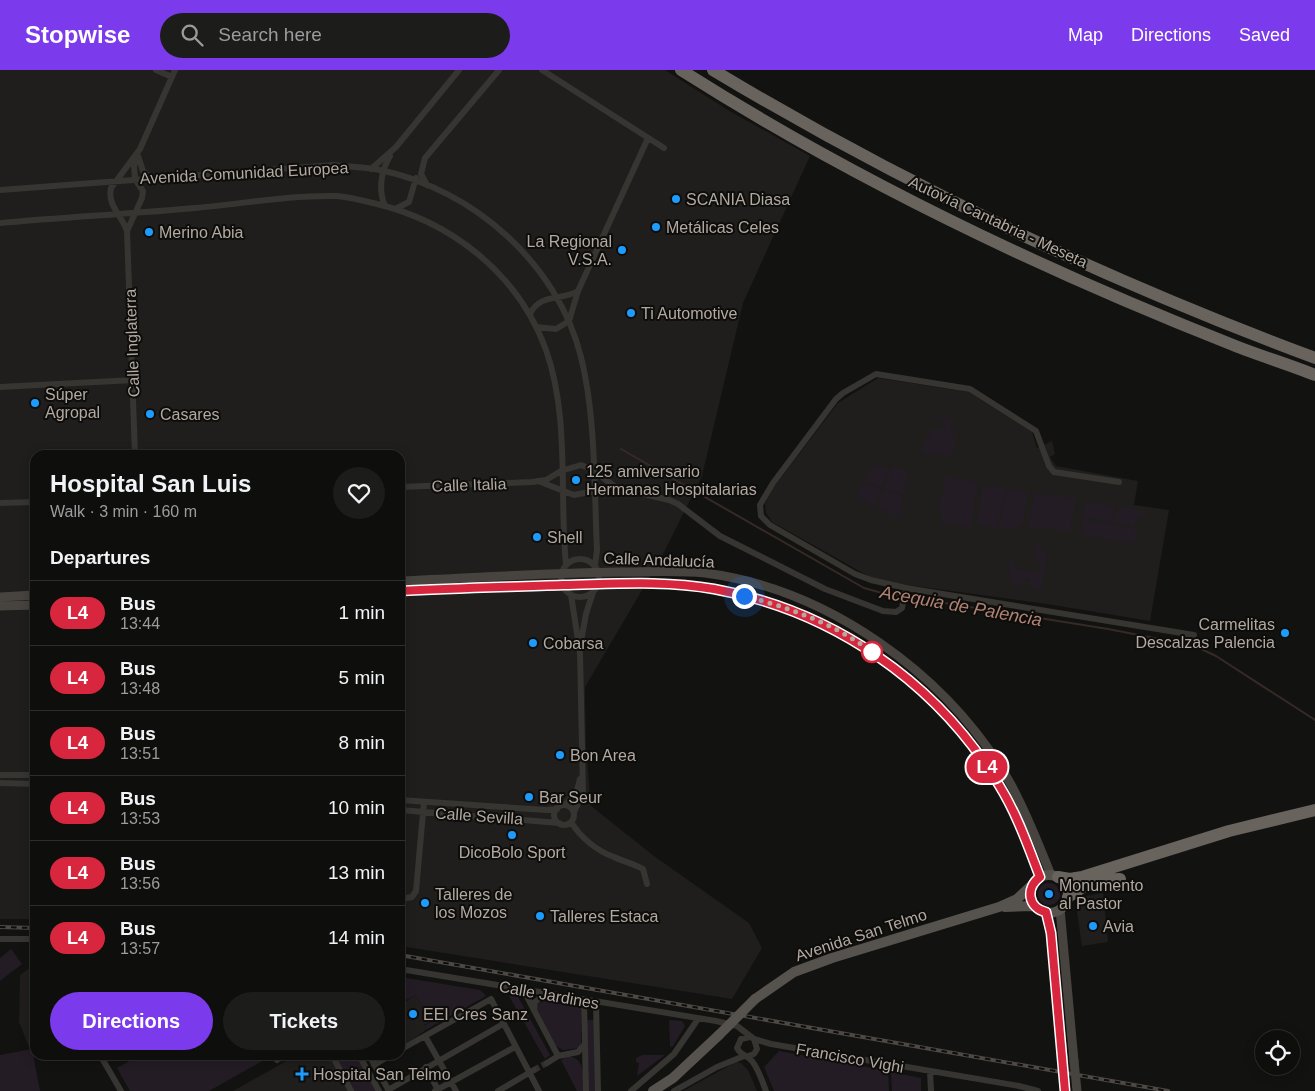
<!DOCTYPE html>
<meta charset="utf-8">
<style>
body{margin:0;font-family:Arial,sans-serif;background:#1c1c1a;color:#f1f3f6;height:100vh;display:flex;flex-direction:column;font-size:19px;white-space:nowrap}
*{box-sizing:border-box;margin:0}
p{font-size:16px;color:#9b9c9d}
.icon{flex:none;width:28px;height:28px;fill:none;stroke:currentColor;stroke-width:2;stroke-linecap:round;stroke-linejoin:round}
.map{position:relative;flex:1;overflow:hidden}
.sheet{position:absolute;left:30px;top:380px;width:375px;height:610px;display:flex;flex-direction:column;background:#0e0e0c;border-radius:15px;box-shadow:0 2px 12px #0003,0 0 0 1px #2e2e2d}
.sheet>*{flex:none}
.badge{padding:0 10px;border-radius:16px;font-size:18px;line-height:32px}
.controls{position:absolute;left:1255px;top:960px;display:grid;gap:10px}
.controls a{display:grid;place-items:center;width:45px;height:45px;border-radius:50%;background:#0e0e0c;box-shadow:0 2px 12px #0003,0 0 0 1px #2e2e2d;font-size:25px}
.you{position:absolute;width:25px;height:25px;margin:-12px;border:4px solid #fff;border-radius:50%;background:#1a73e8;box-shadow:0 0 0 8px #1a73e833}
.map>.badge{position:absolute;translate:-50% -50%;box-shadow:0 0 0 2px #fff}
h2{padding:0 20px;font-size:19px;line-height:45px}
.round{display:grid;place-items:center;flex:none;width:52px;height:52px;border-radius:26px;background:#1c1c1a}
.summary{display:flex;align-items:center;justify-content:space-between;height:85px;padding:0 20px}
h1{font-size:24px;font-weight:800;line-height:38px}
.action{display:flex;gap:10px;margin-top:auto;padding:10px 20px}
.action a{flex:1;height:58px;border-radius:30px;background:#7c3aed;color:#fff;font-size:20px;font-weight:800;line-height:58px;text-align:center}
.action a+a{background:#1c1c1a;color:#f1f3f6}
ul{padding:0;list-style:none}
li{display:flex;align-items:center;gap:15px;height:65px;padding:0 20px;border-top:1px solid #2e2e2d}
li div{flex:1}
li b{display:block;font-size:19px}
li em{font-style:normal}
li .badge{min-width:55px;font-weight:700;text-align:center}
header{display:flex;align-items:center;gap:30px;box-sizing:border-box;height:70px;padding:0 25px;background:#7c3aed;color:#fff}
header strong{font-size:24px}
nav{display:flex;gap:28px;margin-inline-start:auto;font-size:18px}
.search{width:350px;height:45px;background:#1c1c1a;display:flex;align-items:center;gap:12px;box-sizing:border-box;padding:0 18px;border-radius:28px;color:#9b9c9d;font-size:19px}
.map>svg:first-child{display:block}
</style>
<header>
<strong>Stopwise</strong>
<div class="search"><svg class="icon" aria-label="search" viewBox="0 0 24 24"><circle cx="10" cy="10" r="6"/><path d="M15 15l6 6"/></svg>Search here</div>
<nav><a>Map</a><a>Directions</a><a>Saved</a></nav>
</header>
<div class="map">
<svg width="1315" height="1021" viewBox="0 0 1315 1021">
<rect width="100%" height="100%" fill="#121210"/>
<path fill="#1f1e1c" d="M0,0H665L728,40L810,86L743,233L702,406L661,488L585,617L586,677L591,736L654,786L749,853L762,878L732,929L400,876V385H35V849H0Z
M878,308L969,322L1032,362L1037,378L1052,371L1055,384L1050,387L1056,396L1138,411L1134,435L1169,440L1150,551L1047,534L900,514L870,507L772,452L766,443L765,434L774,417L838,333Z
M1103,823L1108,872L1082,876L1076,835L1086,826Z
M35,894V975L29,977L19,952L20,905Z
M416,925L431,952L424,955L427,959L405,975L400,966V935Z
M297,985H329L349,1021H233Z
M736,992L741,993L748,1000L757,1021H683Z"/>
<path fill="#241c25" d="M937,347L953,350L951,360L955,361L952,370L955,371L953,386L922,382L924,370L929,369L931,359L945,361L946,352L937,350Z
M874,395L889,398L881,417L864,411Z
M891,398L908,401L904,424L884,418Z
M946,406L978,412L971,457L941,452L942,443L938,442Z
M863,413L881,419L874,436L856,426Z
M990,415L1006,418L997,457L977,454L983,417L988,418Z
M1007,418L1028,422L1023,453L1015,460L999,458Z
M884,420L903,426L899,447L878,438Z
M1035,423L1076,429L1070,462L1028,456Z
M1086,431L1114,436L1112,452L1083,447Z
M1118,437L1144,441L1143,447L1136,446L1135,456L1115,452Z
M1083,450L1136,459L1134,473L1081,464Z
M1037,471L1041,477V483L1048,482L1041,519L1029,517L1030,510L1027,508L1023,509L1022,516L1010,514L1012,508L1008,507L1012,489L1015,490L1013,498L1040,503L1042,493L1034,491Z
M1038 824a11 11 0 1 1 22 0a11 11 0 1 1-22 0Z
M11,879L22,894L0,911V888Z
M400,907L480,920L486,926L427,959L424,956L431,952L416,925L400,933Z
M509,926L518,927L550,985L545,989Z
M544,931L581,938V974L580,978L563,980L556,976L536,938L539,933Z
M584,950H596L598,1021H586Z
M669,950L682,951L685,956L673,976L670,977Z
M32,979L40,1021H0V985Z
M779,981L888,1001L889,1021H774L764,997Z
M140,985H273L209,1021H130L117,998Z
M332,985H359L379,1021H351Z
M642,985H665L637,1006L639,993L636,992V988Z
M569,986C586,990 583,1006 583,1021H577L561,990Z
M891,1002L921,1008V1021H892Z"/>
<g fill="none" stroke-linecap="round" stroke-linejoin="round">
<path stroke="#362a26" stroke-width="2" d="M621,379L864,518L882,523L1108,559L1195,576L1216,586L1315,650"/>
<path stroke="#32302d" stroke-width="6" stroke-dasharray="6 3" stroke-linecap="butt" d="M534,1000L547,993"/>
<path stroke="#373531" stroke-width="6" d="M156,0L172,7
M542,0L664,78
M138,86L143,101L151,108
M371,99L396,77L459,0
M427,115L421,104L425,88L499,0
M0,120L334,95C349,97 365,97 380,100C473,119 558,194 581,287C596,347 594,417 597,480L595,495
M385,136C378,120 381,101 390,86
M397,138L409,132L416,108
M0,153C65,147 130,144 195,138C242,134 289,125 336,126C349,127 361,130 373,133C451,151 518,203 546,280C570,348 559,425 566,495
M127,161C122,145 107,136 111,118L140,79L175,0
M530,244C540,223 561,231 578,221
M536,257L556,259L569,251L578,221L648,68
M0,317L134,310
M135,385L127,161L142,128L143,121L135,109L134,96L137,83
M538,411L574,425L615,417L669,430L678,434L720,466L825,519L883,541L896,542L902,538L906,518L871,510L855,504L770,455L761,446L760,435L773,413L836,329L843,323L876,304L970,319L1036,361L1049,396L1054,402L1119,412
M400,417L532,412L546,410L561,401L581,395L593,400L614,416
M0,433L35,432
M561 508a19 19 0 1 1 38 0a19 19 0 1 1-38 0Z
M906,518L1194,565
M571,525L580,583L583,723L574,742
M581,571L586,544L593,522
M0,705H35
M0,713L35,714
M400,730L546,740L557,739
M554 745a10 10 0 1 1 20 0a10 10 0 1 1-20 0Z
M565,735L577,720L580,709
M400,740L559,753
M571,752C581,768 597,781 614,787C624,792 633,793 643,799L647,814
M400,829L412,827L416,821L424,732
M0,869H35
M400,899L716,951L737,956L754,969L771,974L1019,1016L1038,1021
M524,921L558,986
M584,931L586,1021
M596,933L598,1021
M534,940L535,932L545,924
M425,966L456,1021
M750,967L741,969L737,978C741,986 747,985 752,991C759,1000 762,1011 766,1021
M400,980L491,929L539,1021
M100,985L121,1021
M332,985L351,1021
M359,985L379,1021
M369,985L389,1021
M748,986L754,984L757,979L754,969
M277,990L285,985
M547,993L558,986L578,982L584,975
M374,995L391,985
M426,997L438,1020
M930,1001L931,1021
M388,1020L503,954
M435,1021L515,977
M498,1021L534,1000
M631,1021L674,984L698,949
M674,1021L717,997L744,986"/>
<path stroke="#47433f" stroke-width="9" d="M400,511C473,508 545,503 618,502C646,502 676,500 705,503C828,519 947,604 1009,711C1026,741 1038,773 1051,805
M400,521C454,519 509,517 563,515C613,514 664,510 714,519C832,540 937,612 999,715C1017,744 1027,776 1040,807
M0,527L35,525
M0,536L35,535
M1060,839L1074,991
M1046,843L1052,871L1063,987"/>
<path stroke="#56524d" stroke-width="10" d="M1030 824a19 19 0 1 1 38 0a19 19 0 1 1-38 0Z
M1005,837L1034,836
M755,929L794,902L832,888L999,837L1017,829L1031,816
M653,1021L673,1008L719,965"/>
<path stroke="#68635d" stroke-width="12" d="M681,0C854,110 1043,200 1233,275C1260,286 1288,294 1315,305
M713,0C904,115 1106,210 1315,288
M1058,807L1070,809L1082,807L1229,761L1315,740
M1098,810L1120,809
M1068,827L1084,816L1100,809"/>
<g stroke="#4c4844" stroke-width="4">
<path id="rail" d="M0,857L35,858
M400,885L1168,1021"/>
</g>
<use href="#rail" stroke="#0d0d0b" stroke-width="2" stroke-dasharray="5.5" stroke-linecap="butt"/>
<path stroke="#47433f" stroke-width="9" d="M1063,987L1065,1021
M1074,991L1077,1021"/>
<path stroke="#56524d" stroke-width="10" d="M719,965L755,929"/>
</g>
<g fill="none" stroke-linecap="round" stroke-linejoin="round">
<g stroke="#fff" stroke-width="11">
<path id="line" d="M400,521C454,518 509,517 563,515C613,514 664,510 714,519C832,540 937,612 999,715C1017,744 1028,776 1040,807C1025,818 1028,838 1046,842L1051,863L1065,1021"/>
</g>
<use href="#line" stroke="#d7263d" stroke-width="8"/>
<path stroke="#b4a9a1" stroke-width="5" stroke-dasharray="0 9" d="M744,526C788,537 835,554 872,582"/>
</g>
<g fill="#1e9cfd" stroke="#0d0d0b" stroke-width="2">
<circle cx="676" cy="129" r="5"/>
<circle cx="656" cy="157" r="5"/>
<circle cx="149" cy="162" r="5"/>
<circle cx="622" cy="180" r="5"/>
<circle cx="631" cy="243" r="5"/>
<circle cx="35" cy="333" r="5"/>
<circle cx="150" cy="344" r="5"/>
<circle cx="576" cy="410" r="5"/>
<circle cx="537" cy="467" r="5"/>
<circle cx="1285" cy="563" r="5"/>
<circle cx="533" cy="573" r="5"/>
<circle cx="560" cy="685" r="5"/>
<circle cx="529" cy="727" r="5"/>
<circle cx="512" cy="765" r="5"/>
<circle cx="1049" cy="824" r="5"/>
<circle cx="425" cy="833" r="5"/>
<circle cx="540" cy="846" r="5"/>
<circle cx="1093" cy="856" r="5"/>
<circle cx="413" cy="944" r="5"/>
<path d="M299.5 996.5h5v5h5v5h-5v5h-5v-5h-5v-5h5z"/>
</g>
<circle fill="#fff" stroke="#d7263d" stroke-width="2.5" cx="872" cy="582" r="10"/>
<g text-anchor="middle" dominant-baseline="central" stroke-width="4" stroke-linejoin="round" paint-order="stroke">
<g font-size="16" fill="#b4a9a1" stroke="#0d0d0b">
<text transform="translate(244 103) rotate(-3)">Avenida Comunidad Europea</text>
<text transform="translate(998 152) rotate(25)">Autovía Cantabria - Meseta</text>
<text transform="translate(132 273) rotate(-92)">Calle Inglaterra</text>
<text transform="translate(469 415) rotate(-2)">Calle Italia</text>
<text transform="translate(659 490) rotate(2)">Calle Andalucía</text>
<text transform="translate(479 746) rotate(4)">Calle Sevilla</text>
<text transform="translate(861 865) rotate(-18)">Avenida San Telmo</text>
<text transform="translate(549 925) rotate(10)">Calle Jardines</text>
<text transform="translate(850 988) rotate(10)">Francisco Vighi</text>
</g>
<g font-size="16" fill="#b4a9a1" stroke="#0d0d0b" text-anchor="start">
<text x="686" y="129">SCANIA Diasa</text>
<text x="666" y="157">Metálicas Celes</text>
<text x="159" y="162">Merino Abia</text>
<text x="612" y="171" text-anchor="end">La Regional<tspan x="612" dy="18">V.S.A.</tspan></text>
<text x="641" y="243">Ti Automotive</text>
<text x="45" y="324">Súper<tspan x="45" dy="18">Agropal</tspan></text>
<text x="160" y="344">Casares</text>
<text x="586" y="401">125 amiversario<tspan x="586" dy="18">Hermanas Hospitalarias</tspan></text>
<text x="547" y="467">Shell</text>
<text x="1275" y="554" text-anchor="end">Carmelitas<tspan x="1275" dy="18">Descalzas Palencia</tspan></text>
<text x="543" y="573">Cobarsa</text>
<text x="570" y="685">Bon Area</text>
<text x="539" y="727">Bar Seur</text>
<text x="512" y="782" text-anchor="middle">DicoBolo Sport</text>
<text x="1059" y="815">Monumento<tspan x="1059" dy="18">al Pastor</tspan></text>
<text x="435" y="824">Talleres de<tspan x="435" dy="18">los Mozos</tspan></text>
<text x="550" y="846">Talleres Estaca</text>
<text x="1103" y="856">Avia</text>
<text x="423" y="944">EEI Cres Sanz</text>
<text x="313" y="1004">Hospital San Telmo</text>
</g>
<g font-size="18" font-style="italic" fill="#b28374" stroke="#0d0d0b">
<text transform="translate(961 536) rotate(10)">Acequia de Palencia</text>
</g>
</g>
</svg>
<div class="controls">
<a><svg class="icon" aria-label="locate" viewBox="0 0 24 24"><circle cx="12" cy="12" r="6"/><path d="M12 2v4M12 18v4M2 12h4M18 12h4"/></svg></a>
</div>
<div class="you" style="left:744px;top:526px"></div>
<b class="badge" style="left:987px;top:697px;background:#d7263d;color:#fff">L4</b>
<section class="sheet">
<div class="summary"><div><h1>Hospital San Luis</h1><p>Walk · 3 min · 160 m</p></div><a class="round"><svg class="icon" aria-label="heart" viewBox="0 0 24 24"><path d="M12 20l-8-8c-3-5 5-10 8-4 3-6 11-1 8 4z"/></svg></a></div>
<h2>Departures</h2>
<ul>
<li><span class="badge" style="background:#d7263d;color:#fff">L4</span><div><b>Bus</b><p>13:44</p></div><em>1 min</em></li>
<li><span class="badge" style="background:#d7263d;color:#fff">L4</span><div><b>Bus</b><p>13:48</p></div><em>5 min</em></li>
<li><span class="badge" style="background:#d7263d;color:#fff">L4</span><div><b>Bus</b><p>13:51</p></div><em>8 min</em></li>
<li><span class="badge" style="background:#d7263d;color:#fff">L4</span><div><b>Bus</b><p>13:53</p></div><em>10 min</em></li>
<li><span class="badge" style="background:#d7263d;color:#fff">L4</span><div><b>Bus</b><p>13:56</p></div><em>13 min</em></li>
<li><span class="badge" style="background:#d7263d;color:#fff">L4</span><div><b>Bus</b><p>13:57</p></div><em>14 min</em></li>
</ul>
<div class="action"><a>Directions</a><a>Tickets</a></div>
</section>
</div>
